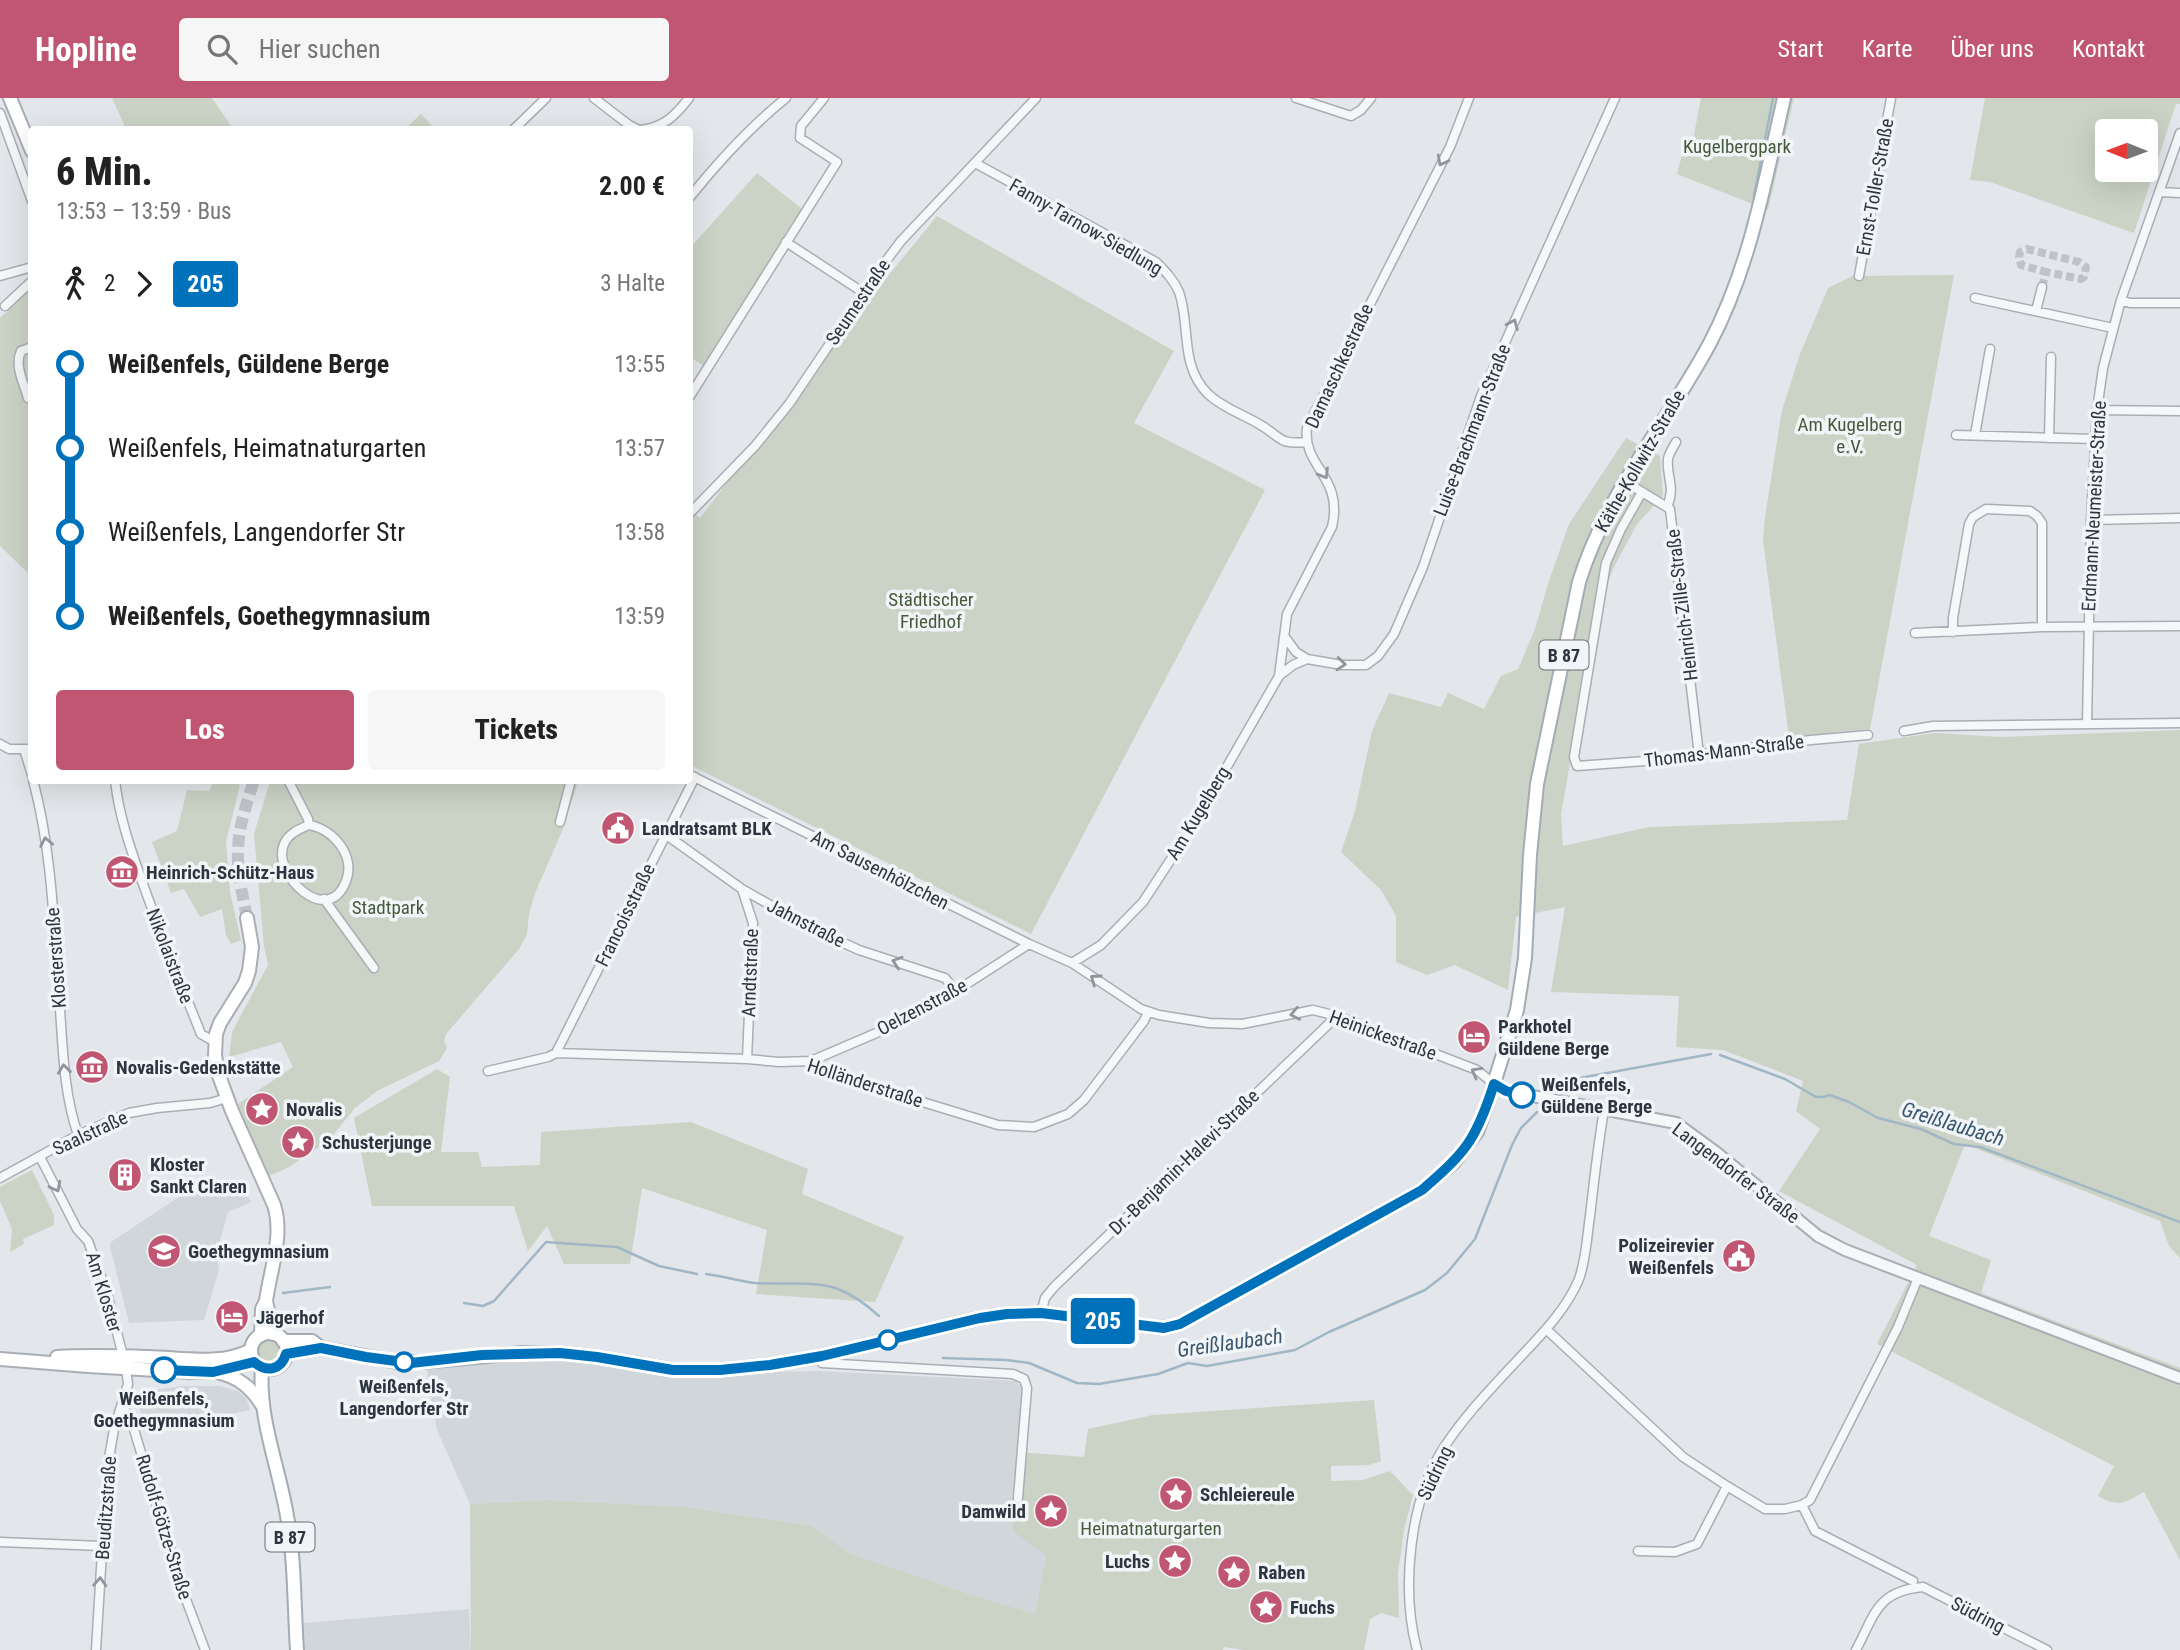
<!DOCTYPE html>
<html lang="de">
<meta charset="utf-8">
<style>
body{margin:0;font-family:"Roboto Condensed",sans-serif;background:#f6f6f6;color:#222;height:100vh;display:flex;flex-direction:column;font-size:26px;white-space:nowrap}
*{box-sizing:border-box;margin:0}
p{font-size:23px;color:#767676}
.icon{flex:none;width:38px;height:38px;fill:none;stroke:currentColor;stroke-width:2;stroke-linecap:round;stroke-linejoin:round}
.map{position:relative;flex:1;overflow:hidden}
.drawer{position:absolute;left:28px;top:28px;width:665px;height:658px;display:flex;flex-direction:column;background:#fff;border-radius:7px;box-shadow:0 7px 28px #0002}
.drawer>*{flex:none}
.badge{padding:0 14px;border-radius:5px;font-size:24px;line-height:46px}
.needle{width:46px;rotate:271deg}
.controls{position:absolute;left:2095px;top:21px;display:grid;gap:14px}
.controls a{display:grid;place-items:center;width:63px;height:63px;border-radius:7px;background:#fff;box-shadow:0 7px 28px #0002;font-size:35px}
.map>.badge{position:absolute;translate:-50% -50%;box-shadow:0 0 0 4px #fff}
.legs{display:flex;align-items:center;gap:10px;height:77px;padding:0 28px;font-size:23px}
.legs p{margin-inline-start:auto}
.summary{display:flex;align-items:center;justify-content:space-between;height:119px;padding:0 28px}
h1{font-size:38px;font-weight:800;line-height:52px}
.button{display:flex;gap:14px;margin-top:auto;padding:14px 28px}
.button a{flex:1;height:80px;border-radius:7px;background:#c15672;color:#fff;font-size:28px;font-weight:800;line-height:80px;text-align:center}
.button a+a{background:#f6f6f6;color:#222}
ul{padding:0 28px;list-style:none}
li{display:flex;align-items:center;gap:24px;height:84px;font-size:26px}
li i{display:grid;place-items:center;width:10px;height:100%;margin:0 9px;background:currentColor}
li i::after{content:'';width:18px;height:18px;margin:-9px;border:5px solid;border-radius:50%;background:#fff}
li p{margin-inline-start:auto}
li:first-child i{background:linear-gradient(#0000 50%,currentColor 0)}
li:last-child i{background:linear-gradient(currentColor 50%,#0000 0)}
header{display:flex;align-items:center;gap:42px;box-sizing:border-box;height:98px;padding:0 35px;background:#c15672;color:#fff}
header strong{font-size:33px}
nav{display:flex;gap:38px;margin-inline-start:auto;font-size:24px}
.search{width:490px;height:63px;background:#f6f6f6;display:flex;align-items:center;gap:18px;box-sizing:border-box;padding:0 24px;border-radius:7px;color:#767676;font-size:26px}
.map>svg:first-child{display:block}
</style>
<header>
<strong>Hopline</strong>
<div class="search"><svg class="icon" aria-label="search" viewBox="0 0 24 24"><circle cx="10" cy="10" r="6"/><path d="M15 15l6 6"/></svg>Hier suchen</div>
<nav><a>Start</a><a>Karte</a><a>Über uns</a><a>Kontakt</a></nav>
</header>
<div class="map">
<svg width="2180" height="1552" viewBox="0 0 2180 1552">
<rect width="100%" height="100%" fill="#e3e6ea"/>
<path fill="#d1d6db" d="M212,1077L226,1095L236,1087L252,1104L228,1114L216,1157L219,1172L204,1222L129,1225L110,1148L111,1144Z
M560,1258L672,1276L819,1273L1016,1283L1022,1289L1018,1354L1046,1458L1035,1516L969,1496L851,1456L812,1428L686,1409L547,1402L470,1406L437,1332L426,1268Z
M182,1288H220L237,1293L246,1299L250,1312L143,1333L138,1294Z
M469,1511L471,1552H305L303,1525Z"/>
<path fill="#cad3c5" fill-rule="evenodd" d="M112,0H212L233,31H126Z
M1701,0H1794L1768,112L1677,76L1687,39L1693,42Z
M1985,0H2180V6H2176L2134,135L1990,84L1970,82ZM2107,33H2146V72H2107Z
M421,16L435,31H405Z
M757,75L802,111L746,205L704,268L690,259V150Z
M937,118L1174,253L1134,325L1265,392L1031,836L690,667V412L700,420L817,265Z
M1954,177L1870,631L1789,639L1763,442L1765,419L1782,312L1800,256L1828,190L1853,178Z
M31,191V478L0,448V220Z
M1626,340L1660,358L1663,398L1637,426L1613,471L1596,517L1561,716L1563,748L1650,729L1847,722L1859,646L1935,635L2001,639L2180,632V1160L2169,1148L2160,1123L1965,1046L1929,1138L1991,1162L1981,1195L2180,1270V1462L2144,1394C2124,1405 2120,1410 2098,1398L2114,1368L1877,1246L1917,1167L1779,1093L1820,1031L1796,1013L1803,983L1723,952L1676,949L1679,898L1551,894L1565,809L1516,819L1508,892L1455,867L1427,877L1396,864V818L1381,792L1341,754L1355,713L1372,633L1389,595L1441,609L1448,595L1484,611L1501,578L1518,571L1535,531L1548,486L1569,426Z
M213,683H229L240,687L226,744L230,794L241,842L231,846L226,837L222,811L200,819L184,791L171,795L152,744L177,733L187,692L209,693Z
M270,683H578L563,731L535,795L529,816L527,836L519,851L446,936L444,943L447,950L439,963L377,993L355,1010L329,1042L289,1069L269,1078L238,1006L293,969L281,944L229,959L232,934L268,867L264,848L254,736Z
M437,971L450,979L441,1054H478L482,1069L540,1067L541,1034L691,1024L808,1071L802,1096L904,1139L875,1204L756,1196L767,1132L642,1090L630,1166H564L547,1128L528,1153L514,1108H372L354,1020Z
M32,1072L54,1117V1127L23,1141L24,1146L10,1154L12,1131L0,1103V1089Z
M257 1253a11 11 0 1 1 22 0a11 11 0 1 1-22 0Z
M1374,1302L1381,1363L1368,1367L1331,1368V1383L1363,1382L1390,1373L1413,1397L1404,1432L1398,1475L1399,1520L1381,1515L1370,1521L1364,1552H1245L1224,1549L1223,1552H471L470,1406L547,1402L686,1409L812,1428L851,1456L969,1496L1035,1516L1046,1458L1013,1433L1018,1354L1084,1359L1088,1331L1153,1317Z"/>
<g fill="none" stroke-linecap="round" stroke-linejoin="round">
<path stroke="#a2b7c6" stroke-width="2.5" d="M1754,98L1773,0
M1720,957L1785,981L1816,999H1823L1830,997L1849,1004L1878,1020L1921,1031L1954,1046L1980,1049L2180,1124
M1545,994L1558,984L1711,956
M706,1176C723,1178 739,1183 755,1185C780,1187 815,1182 838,1191C853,1197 867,1207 879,1218
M283,1195L330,1189
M464,1205L483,1208L494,1203L546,1144L617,1149L659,1168L697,1176
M943,1260L1006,1262L1029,1265L1077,1285L1099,1286L1158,1276L1188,1265L1207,1268L1295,1252L1329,1234L1425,1192L1447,1175L1475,1141L1512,1047L1521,1030L1537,1014"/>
<path stroke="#bfc3c8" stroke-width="8" stroke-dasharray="8 4" stroke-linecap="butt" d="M2042,189L2046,174L2081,181L2084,179L2086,169L2079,164L2027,151L2020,154L2019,159L2021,167L2046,174"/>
<path stroke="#bfc3c8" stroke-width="12" stroke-dasharray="12 6" stroke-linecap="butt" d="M247,820C243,798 237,776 238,754C238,729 247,705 254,682"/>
<g stroke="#a9aeb4" stroke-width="11">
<path id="minor" d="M594,0L629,27L639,32
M1296,0L1351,18L1361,12L1371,0
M0,15L32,103
M513,32L546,0
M640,32C663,30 675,18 689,0
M975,65L1156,164C1165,173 1174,182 1179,194C1191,228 1179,267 1208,296C1223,310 1242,316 1259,326C1282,339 1277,347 1307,344
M2159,94L2180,95
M690,99C719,63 750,29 786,0
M786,144L864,195
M0,178L32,169
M1859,178L1891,0
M1975,200L2113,230
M2121,202L2130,205H2180
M5,208L32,183
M2036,213L2042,189
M690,298L837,64L800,40L801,28L824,0
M28,300C24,285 14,268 21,253L32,249
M2097,312L2180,313
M1956,337L2094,341
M1975,337L1990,251
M2049,340L2051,259
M1624,383L1670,411L1699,657
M1642,394L1621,431L1606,465L1574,659L1577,668L1645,663L1811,642L1868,637
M1667,409C1676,388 1666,379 1668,361C1669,355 1673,350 1676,344
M690,415L755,348L789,306L883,167L901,143L1036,0
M2091,422L2180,420
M1953,534V520L1969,426L1973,419L1986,411L2030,413L2037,418L2042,425V529
M1915,535L2042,529L2180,528
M1285,539L1296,554L1307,561
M1279,578L1293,567L1307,561L1342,567H1366L1378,558L1394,536L1423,469L1481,298L1615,0
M2087,626L2091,422L2097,312L2103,270L2121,202L2180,35
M1904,633L1933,628L2180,625
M0,646L9,651H32
M24,651L32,677
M690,677L1029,846L1072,865L1141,911L1159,917L1209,925L1242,926L1313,912L1337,918L1477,972L1494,986
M33,682C53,757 54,834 60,911C63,954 64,996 78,1037
M115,682C119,719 131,752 143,786C161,837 181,886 201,936L215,944
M288,682L308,721L309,727C299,731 288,736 284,746C271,776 328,831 346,783C356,758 333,731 309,727
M560,724L571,682
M665,736L742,791L809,829L859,852L945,880L956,893
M742,791L753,825L747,961
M324,801L374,870
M1072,865L1101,847L1143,804L1194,726L1279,578L1287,516L1332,429C1344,378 1302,369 1307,330L1450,49L1469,0
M556,955L695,679
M811,963L909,921L956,893L1029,846
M488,973L548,959L556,955L747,961L779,964L811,963L833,976L847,981L998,1027L1034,1029L1068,1016L1084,1002L1144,923L1148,914
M40,1059L77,1131L88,1143L107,1195L126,1270L128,1286L114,1331L107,1372L96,1552
M0,1080L78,1037L129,1015L157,1010L210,1005L227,1000
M1041,1215L1045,1200L1054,1189L1337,918
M1546,1231L1683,1359L1727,1388L1765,1411H1785L1802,1407L1810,1402L1898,1229L1918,1180
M822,1258V1265L1013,1276L1024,1281L1027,1290L1018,1400
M121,1309L126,1313L132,1325L184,1496L205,1552
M1802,1407L1815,1433L1913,1483
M0,1444L102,1448
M1638,1453L1675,1454L1697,1446L1727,1388
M1417,1552C1401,1492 1409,1404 1443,1351C1462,1321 1487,1295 1511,1269C1535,1243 1565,1215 1579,1181C1586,1162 1587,1138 1590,1118C1594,1083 1598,1047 1604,1012
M1856,1552C1875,1516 1877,1493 1923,1489L2047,1552"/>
</g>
<g stroke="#a9aeb4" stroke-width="14">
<path id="tertiary" d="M1494,986L1506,993L1676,1025L1717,1055L1818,1138L1845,1152L2180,1280"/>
</g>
<g stroke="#a9aeb4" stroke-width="16">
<path id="secondary" d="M10,0L32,53
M247,820L252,849L249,873L245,885L220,925L216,936L215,957L218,975L232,1013L274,1107C284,1138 270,1172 266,1203L262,1211L261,1237
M266,1203L273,1236
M57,1259C88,1257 118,1258 149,1259C182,1260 221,1268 251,1252
M0,1261L88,1268L191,1274H213L254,1264
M217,1274C238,1279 251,1289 262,1307"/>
</g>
<g stroke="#a3acb4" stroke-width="16">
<path id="primary" d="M251 1253a18 18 0 1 1 36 0a18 18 0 1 1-36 0Z
M283,1243H312L321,1250L397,1264H422L521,1255H560L597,1259L673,1272H721L770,1267L822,1258L980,1220L1007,1216L1041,1215L1164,1230L1180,1226L1422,1092L1454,1064L1477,1034L1489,1001L1517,912L1525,860L1530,757L1537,686L1579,484C1606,396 1667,325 1710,245C1750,169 1765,83 1784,0
M286,1256L321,1250
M262,1270C258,1320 279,1369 287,1418C295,1462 294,1508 297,1552"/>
</g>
<use href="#minor" stroke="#f5f7f8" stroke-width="8"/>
<use href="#tertiary" stroke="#f5f7f8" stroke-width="10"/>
<use href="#secondary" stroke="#fff" stroke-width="12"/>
<use href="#primary" stroke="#fff" stroke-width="12"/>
</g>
<defs><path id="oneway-chevron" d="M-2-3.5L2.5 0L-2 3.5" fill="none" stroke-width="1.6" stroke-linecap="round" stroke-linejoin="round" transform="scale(1.75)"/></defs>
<g stroke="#91969c">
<use href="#oneway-chevron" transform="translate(1442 63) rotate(118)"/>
<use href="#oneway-chevron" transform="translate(1513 226) rotate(-66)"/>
<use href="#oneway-chevron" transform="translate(1324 376) rotate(59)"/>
<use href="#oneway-chevron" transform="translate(1341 566) rotate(5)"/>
<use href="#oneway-chevron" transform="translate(46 744) rotate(-101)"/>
<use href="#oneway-chevron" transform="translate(897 864) rotate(-162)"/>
<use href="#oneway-chevron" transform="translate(1095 881) rotate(-145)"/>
<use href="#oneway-chevron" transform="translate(1295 916) rotate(169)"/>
<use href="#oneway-chevron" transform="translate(64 971) rotate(-97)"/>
<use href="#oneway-chevron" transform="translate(1476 974) rotate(-151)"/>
<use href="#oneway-chevron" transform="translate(56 1089) rotate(63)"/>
<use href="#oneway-chevron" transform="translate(100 1484) rotate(-87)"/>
</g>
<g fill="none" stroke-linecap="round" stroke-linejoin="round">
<g stroke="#fff" stroke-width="16">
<path id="line-1" d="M164,1272L213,1274L254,1264C267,1275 281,1272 286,1256L321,1250L366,1259L411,1265L482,1257L560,1255L597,1259L673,1272H720L770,1267L822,1258L980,1220L1007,1216L1041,1215L1164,1230L1180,1226L1422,1092C1466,1054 1476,1042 1494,986L1506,993L1522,997"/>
</g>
<use href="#line-1" stroke="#0072bc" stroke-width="10"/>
</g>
<defs>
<g id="civic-disc" transform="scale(1.75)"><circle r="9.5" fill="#c15672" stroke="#f2f5f7"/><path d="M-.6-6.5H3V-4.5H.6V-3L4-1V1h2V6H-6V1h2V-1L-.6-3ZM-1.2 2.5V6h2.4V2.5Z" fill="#fff"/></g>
<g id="museum-disc" transform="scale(1.75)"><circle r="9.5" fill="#c15672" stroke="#f2f5f7"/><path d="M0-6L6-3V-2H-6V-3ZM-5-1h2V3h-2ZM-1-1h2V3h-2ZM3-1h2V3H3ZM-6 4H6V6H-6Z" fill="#fff"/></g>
<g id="hotel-disc" transform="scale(1.75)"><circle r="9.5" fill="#c15672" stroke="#f2f5f7"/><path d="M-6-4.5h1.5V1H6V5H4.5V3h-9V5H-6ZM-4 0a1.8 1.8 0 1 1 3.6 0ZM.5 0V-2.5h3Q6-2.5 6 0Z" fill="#fff"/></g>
<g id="sight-disc" transform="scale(1.75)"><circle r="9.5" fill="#c15672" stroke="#f2f5f7"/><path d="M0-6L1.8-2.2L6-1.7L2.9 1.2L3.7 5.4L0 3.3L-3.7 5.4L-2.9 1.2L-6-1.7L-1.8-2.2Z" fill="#fff"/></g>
<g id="building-disc" transform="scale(1.75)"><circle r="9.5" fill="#c15672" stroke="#f2f5f7"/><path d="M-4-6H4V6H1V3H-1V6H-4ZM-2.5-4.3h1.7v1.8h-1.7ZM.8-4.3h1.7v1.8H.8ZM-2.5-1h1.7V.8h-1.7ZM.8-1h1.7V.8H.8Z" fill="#fff"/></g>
<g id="school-disc" transform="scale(1.75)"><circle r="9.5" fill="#c15672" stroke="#f2f5f7"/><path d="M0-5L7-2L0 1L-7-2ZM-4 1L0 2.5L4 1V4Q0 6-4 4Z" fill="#fff"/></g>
</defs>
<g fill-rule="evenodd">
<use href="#civic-disc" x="618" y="730"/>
<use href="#museum-disc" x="122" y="774"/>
<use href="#hotel-disc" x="1474" y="939"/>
<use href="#museum-disc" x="92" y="969"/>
<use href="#sight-disc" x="262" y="1011"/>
<use href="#sight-disc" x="298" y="1044"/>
<use href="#building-disc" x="125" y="1077"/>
<use href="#school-disc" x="164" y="1153"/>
<use href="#civic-disc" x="1739" y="1158"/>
<use href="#hotel-disc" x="232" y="1219"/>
<use href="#sight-disc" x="1176" y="1396"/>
<use href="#sight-disc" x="1051" y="1413"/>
<use href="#sight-disc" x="1175" y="1463"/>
<use href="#sight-disc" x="1234" y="1474"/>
<use href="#sight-disc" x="1266" y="1509"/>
</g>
<g fill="#fff" stroke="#0072bc" stroke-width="3.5">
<circle cx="1522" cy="997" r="12"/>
<circle cx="888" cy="1242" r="9"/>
<circle cx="404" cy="1264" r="9"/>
<circle cx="164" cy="1272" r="12"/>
</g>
<g text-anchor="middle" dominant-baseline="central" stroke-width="7" stroke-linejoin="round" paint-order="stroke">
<g fill="#f2f5f7" stroke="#686f77" stroke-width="2">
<rect x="1539.5" y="542.5" width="49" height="29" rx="5"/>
<rect x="265.5" y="1424.5" width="49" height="29" rx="5"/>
</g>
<g font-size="18" font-weight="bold" fill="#2d3640">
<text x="1564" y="557">B 87</text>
<text x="290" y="1439">B 87</text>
</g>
<g font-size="19" fill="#455a3b" stroke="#f2f5f7">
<text x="1737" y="48">Kugelbergpark</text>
<text x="1850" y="326">Am Kugelberg<tspan x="1850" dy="22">e.V.</tspan></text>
<text x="931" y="501">Städtischer<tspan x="931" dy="22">Friedhof</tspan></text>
<text x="388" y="809">Stadtpark</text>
<text x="1151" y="1430">Heimatnaturgarten</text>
</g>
<g font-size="19" fill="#2d3640" stroke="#f2f5f7">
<text transform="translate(1875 89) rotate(-80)">Ernst-Toller-Straße</text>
<text transform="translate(1086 129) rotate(30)">Fanny-Tarnow-Siedlung</text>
<text transform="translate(858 204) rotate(-56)">Seumestraße</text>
<text transform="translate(1339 268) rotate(-65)">Damaschkestraße</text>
<text transform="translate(1472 332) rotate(-69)">Luise-Brachmann-Straße</text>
<text transform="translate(1640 363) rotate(-60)">Käthe-Kollwitz-Straße</text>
<text transform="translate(2094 408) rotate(-87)">Erdmann-Neumeister-Straße</text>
<text transform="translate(1682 507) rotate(-97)">Heinrich-Zille-Straße</text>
<text transform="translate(1724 653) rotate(-7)">Thomas-Mann-Straße</text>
<text transform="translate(1198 715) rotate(-59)">Am Kugelberg</text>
<text transform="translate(880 772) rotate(27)">Am Sausenhölzchen</text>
<text transform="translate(625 817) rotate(-64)">Francoisstraße</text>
<text transform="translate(806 825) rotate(27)">Jahnstraße</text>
<text transform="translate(170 858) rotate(69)">Nikolaistraße</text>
<text transform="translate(56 860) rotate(-94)">Klosterstraße</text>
<text transform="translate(750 875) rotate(-88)">Arndtstraße</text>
<text transform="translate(922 909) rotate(-28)">Oelzenstraße</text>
<text transform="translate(1383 937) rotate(20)">Heinickestraße</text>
<text transform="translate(865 985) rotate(18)">Holländerstraße</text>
<text transform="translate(90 1035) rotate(-25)">Saalstraße</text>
<text transform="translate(1184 1064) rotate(-44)">Dr.-Benjamin-Halevi-Straße</text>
<text transform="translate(1736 1075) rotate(37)">Langendorfer Straße</text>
<text transform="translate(104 1194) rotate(73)">Am Kloster</text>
<text transform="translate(1435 1375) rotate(-65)">Südring</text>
<text transform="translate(106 1410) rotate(-86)">Beuditzstraße</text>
<text transform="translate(164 1429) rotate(73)">Rudolf-Götze-Straße</text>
<text transform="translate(1978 1517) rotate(27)">Südring</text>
</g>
<g font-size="19" font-weight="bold" fill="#2d3640" stroke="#f2f5f7" text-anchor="start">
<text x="642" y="730">Landratsamt BLK</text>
<text x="146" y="774">Heinrich-Schütz-Haus</text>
<text x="1498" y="928">Parkhotel<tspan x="1498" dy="22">Güldene Berge</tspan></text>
<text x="116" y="969">Novalis-Gedenkstätte</text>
<text x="286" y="1011">Novalis</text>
<text x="322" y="1044">Schusterjunge</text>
<text x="150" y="1066">Kloster<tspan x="150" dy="22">Sankt Claren</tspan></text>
<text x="1714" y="1147" text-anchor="end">Polizeirevier<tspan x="1714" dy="22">Weißenfels</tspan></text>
<text x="188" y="1153">Goethegymnasium</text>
<text x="256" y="1219">Jägerhof</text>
<text x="1200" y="1396">Schleiereule</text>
<text x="1026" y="1413" text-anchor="end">Damwild</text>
<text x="1150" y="1463" text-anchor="end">Luchs</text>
<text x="1258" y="1474">Raben</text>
<text x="1290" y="1509">Fuchs</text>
</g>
<g font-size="19" font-weight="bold" fill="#2d3640" stroke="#f2f5f7">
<text x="1541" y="986" text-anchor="start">Weißenfels,<tspan x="1541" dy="22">Güldene Berge</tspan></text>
<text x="404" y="1288">Weißenfels,<tspan x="404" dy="22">Langendorfer Str</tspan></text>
<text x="164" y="1300">Weißenfels,<tspan x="164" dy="22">Goethegymnasium</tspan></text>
</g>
<g font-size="21" font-style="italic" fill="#3b5870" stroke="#f2f5f7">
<text transform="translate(1953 1026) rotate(17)">Greißlaubach</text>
<text transform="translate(1230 1245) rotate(-8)">Greißlaubach</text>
</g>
</g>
</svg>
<div class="controls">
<a><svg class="needle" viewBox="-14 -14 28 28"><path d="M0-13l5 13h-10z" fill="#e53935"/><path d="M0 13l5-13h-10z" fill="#767676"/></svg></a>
</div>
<b class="badge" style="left:1103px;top:1223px;background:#0072bc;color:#fff">205</b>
<section class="drawer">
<div class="summary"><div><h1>6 Min.</h1><p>13:53 – 13:59 · Bus</p></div><b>2.00 €</b></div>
<div class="legs"><svg class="icon" aria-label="walk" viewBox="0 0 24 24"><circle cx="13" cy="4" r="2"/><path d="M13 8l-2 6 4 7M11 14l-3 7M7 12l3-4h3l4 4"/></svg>2<svg class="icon" aria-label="forward" viewBox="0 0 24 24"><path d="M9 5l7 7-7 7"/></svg><b class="badge" style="background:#0072bc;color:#fff">205</b><p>3 Halte</p></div>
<ul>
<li><i style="color:#0072bc"></i><b>Weißenfels, Güldene Berge</b><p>13:55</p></li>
<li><i style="color:#0072bc"></i><span>Weißenfels, Heimatnaturgarten</span><p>13:57</p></li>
<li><i style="color:#0072bc"></i><span>Weißenfels, Langendorfer Str</span><p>13:58</p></li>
<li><i style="color:#0072bc"></i><b>Weißenfels, Goethegymnasium</b><p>13:59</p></li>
</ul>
<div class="button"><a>Los</a><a>Tickets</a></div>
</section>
</div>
